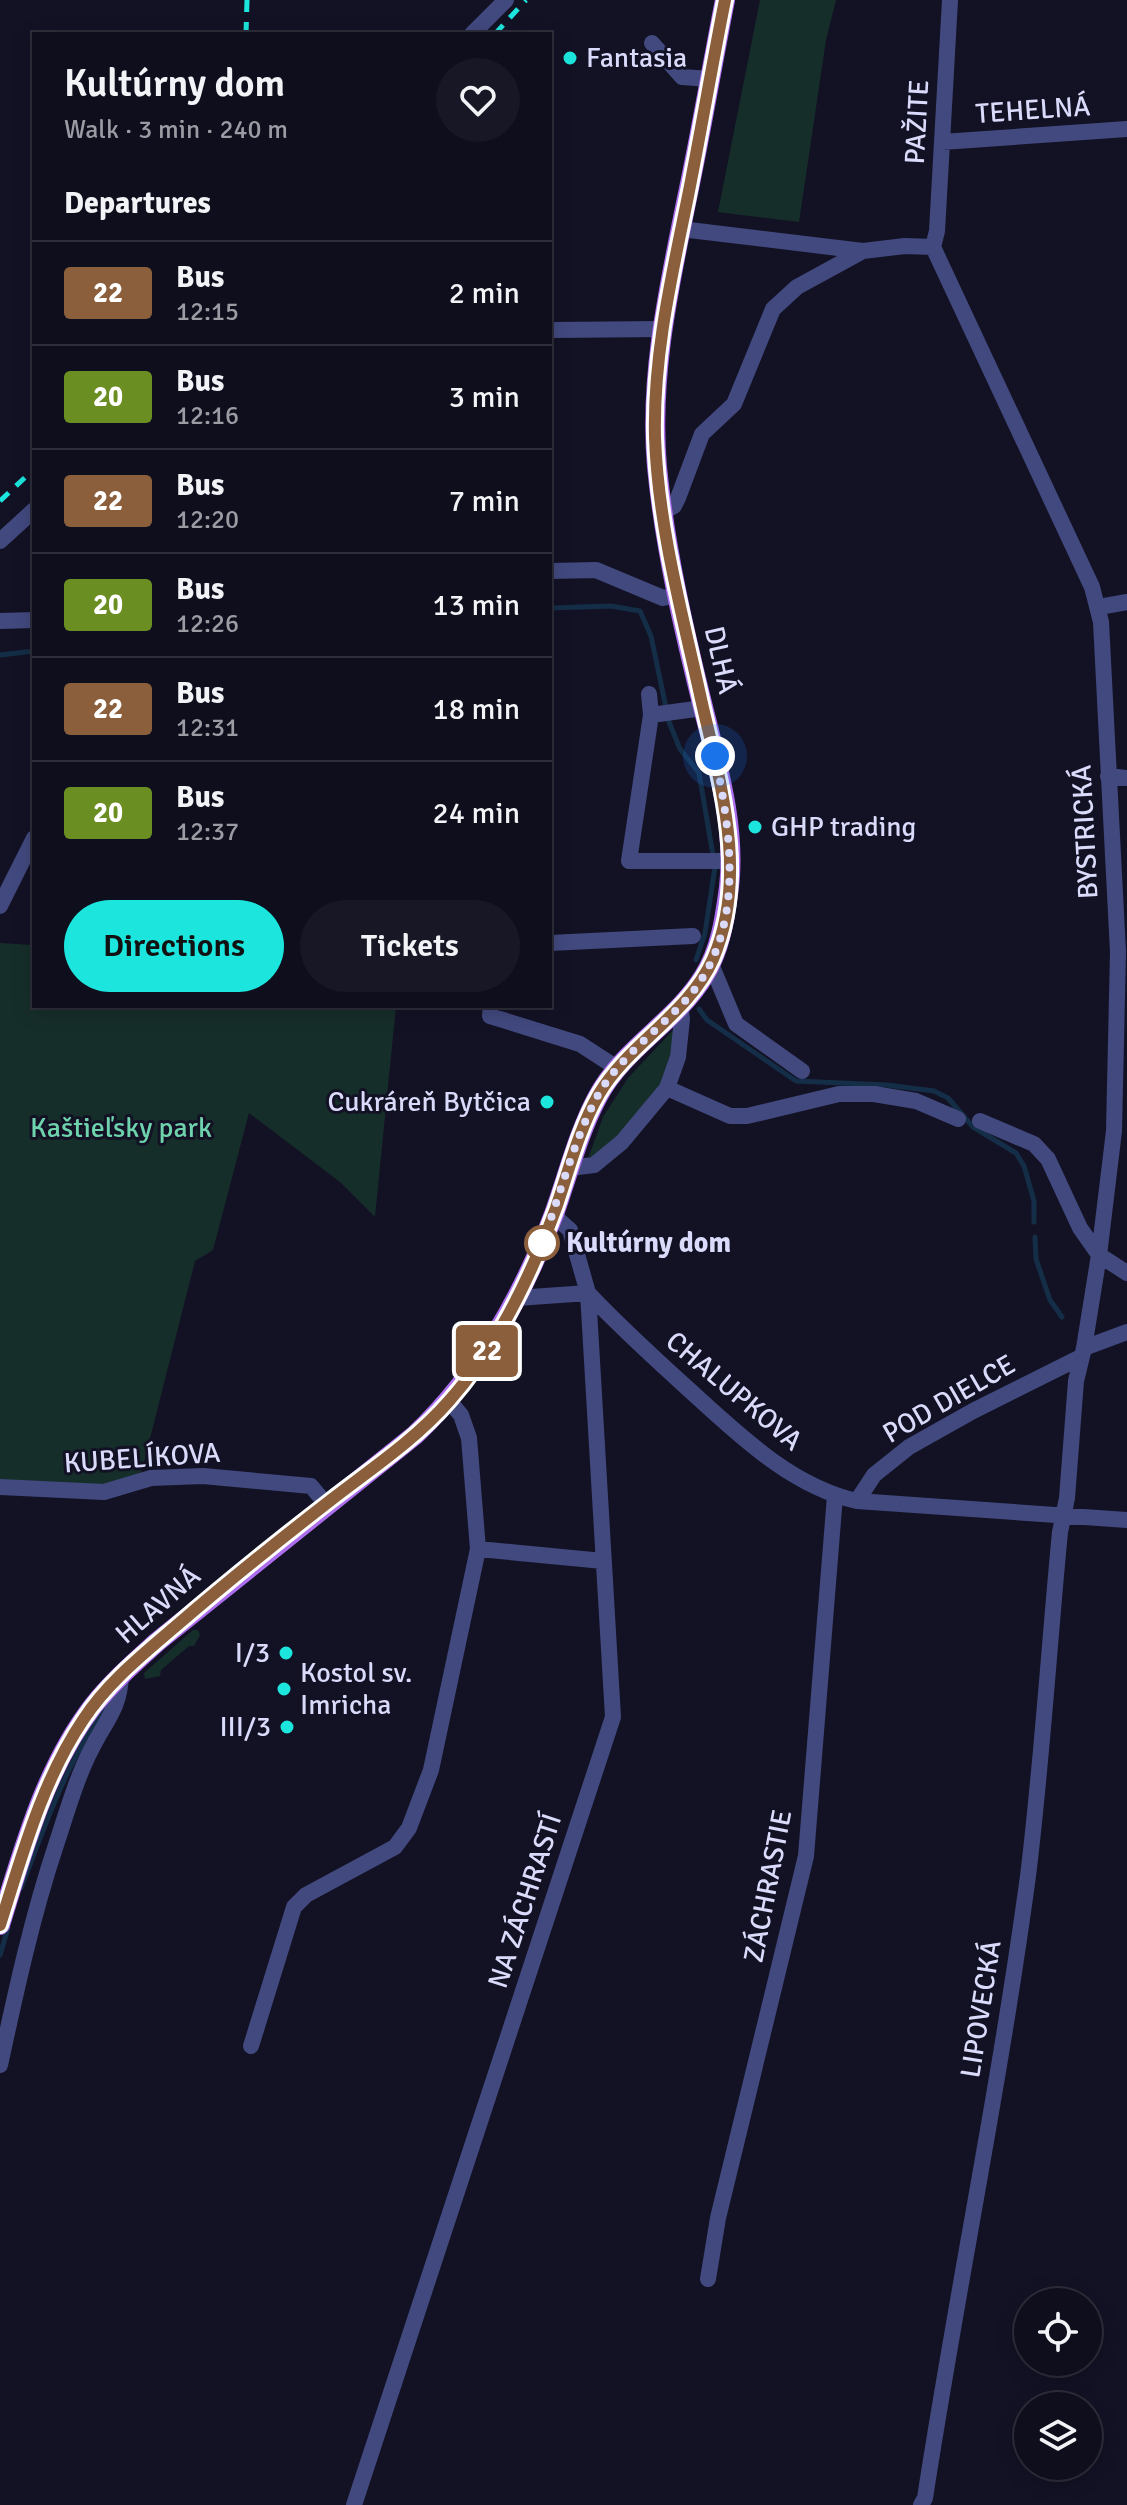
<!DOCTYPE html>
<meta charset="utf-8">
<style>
body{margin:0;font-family:Signika,sans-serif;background:#171725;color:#f1f3f6;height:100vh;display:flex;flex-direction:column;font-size:30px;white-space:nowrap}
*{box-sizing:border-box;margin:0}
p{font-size:26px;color:#9b9ca3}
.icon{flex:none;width:44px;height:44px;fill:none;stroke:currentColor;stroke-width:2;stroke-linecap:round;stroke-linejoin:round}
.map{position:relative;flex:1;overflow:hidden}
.side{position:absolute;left:32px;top:32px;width:520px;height:976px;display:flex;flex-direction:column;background:#0e0e1c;border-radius:0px;box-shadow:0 4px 20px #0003,0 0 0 2px #2e2e3b}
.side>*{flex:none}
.badge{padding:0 16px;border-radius:6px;font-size:28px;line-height:52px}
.tools{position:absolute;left:1014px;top:2288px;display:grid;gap:16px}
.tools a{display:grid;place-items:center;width:88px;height:88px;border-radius:50%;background:#0e0e1c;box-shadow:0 4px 20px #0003,0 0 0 2px #2e2e3b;font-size:40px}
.you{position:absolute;width:40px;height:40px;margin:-20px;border:6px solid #fff;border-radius:50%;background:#1a73e8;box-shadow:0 0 0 12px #1a73e833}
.map>.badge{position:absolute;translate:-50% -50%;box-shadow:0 0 0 4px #fff}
h2{padding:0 32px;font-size:30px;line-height:72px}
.round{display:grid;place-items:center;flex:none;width:84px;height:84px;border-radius:42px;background:#171725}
.overview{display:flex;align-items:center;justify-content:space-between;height:136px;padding:0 32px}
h1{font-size:38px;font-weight:600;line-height:60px}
.primary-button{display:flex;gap:16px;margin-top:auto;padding:16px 32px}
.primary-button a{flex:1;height:92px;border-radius:48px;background:#1ce5dd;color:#111;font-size:32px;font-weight:600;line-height:92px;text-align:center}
.primary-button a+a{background:#171725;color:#f1f3f6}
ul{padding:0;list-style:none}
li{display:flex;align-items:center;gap:24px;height:104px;padding:0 32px;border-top:2px solid #2e2e3b}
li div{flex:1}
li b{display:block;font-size:30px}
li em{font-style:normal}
li .badge{min-width:88px;font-weight:700;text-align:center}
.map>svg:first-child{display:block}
</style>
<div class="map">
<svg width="1127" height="2505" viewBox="0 0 1127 2505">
<rect width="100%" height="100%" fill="#131225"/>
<path fill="#162e2a" d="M760,0H836L826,40L799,222L718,212Z
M0,943L34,945V1006H396L375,1217L340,1182L249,1113L213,1250L195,1261L141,1474L113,1485L0,1481Z
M676,1027L668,1077L638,1119L591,1158L589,1156L603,1117L628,1078Z
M193,1630H198L200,1635L194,1646H189L161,1670L160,1676L145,1679L144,1673Z"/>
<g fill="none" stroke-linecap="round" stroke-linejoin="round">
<path stroke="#142e47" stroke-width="5" d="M550,608L611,606L640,611L651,636L669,722L680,749L699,773L715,867L705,933L696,960
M0,655L34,651
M699,1009L707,1020L796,1081L887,1085L934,1091L948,1098L973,1127L1016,1153L1024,1166L1034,1201V1222
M1035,1237L1036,1259L1050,1300L1062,1317
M21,1888C46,1824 67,1759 109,1703
M0,1955L8,1928"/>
<path stroke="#42497f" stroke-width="16" d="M472,34L506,0
M652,43L682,77L710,79
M942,142L1127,129
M681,229L863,251L905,246L933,247L1092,587L1101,622L1118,952L1114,1131L1099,1255L1084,1348L1076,1381L1067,1498L1060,1532C1049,1646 1042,1762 1028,1876C1000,2084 957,2290 925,2498L921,2505
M933,247L937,231L950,0
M550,330L662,329
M663,512L674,506L678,498L702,434L734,404L773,309L797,287L863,251
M0,541L34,510
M550,571L596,570L663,598L678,595
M1099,607L1127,602
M0,621L34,620
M649,694L651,715L629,861H730
M651,715L703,708
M1108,776L1127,778
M0,906L34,838
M550,943L693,936
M711,964L736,1024L802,1071
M491,1006L490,1016L580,1044L617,1068
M667,1088L730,1116H747L839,1094H874L916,1101L958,1119
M980,1121L1034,1144L1048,1159L1080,1228L1099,1255L1127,1273
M569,1168L594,1165L622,1142L667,1088L678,1057L682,1019L680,1006
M588,1293C619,1326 652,1356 685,1386C735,1431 789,1486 857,1501L1127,1520
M517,1298L588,1293
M1084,1348L1127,1332
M0,1487L104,1492L151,1478L203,1476L311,1486L326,1504
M857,1501L874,1475L909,1447L973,1411L1081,1357
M478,1549L603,1561
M251,2046L294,1907L306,1895L395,1847L409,1828L431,1770L478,1549L469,1438L461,1415L449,1401
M0,2065C16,1991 32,1917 56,1845C66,1815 77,1776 92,1748C106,1720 120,1708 121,1675
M708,2279L718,2218L806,1856L835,1496
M354,2505L613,1717L588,1293L570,1230L553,1215"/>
<path stroke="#ac6eee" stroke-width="20" d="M0,1925C23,1851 45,1768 93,1706C112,1682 135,1662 157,1642L415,1435C480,1373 522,1297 554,1214C568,1175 578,1134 597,1098C623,1048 676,1022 704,976C721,949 725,917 729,887C736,829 718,767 704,711C684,631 665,549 657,467C649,376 669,287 687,198C701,132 712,66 725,0"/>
<path stroke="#1ce5dd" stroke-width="5" stroke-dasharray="12 10" stroke-linecap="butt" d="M246,34L247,0
M495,34L526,0
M0,501L34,469"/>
</g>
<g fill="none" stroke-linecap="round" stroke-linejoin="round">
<g stroke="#fff" stroke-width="18">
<path id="line" d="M0,1925C22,1856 42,1781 83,1720C107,1683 142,1655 176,1626C226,1583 278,1541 331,1500C371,1469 415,1440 449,1401C498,1346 531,1276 556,1208C569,1170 579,1129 599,1094C629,1043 689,1014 713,959C749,875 720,783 701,699C682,613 658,525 655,437C653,355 672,275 688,196C701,131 712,65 725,0"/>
</g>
<use href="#line" stroke="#8b5e3c" stroke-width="12"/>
<path stroke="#dadbfb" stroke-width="8" stroke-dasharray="0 14.4" d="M542,1243L539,1250C560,1199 572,1143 598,1095C620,1057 656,1032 685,1001C746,934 732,837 715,756"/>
</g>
<g fill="#1ce5dd" stroke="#131225" stroke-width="3">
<circle cx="570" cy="58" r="8"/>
<circle cx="755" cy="827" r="8"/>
<circle cx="547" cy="1102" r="8"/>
<circle cx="286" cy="1653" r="8"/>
<circle cx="284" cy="1689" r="8"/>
<circle cx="287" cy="1727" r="8"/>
</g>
<circle fill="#fff" stroke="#8b5e3c" stroke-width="4" cx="542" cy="1243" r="16"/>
<g text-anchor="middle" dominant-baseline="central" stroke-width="6" stroke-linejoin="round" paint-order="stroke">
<g font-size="28" fill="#dadbfb" stroke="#131225" text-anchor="start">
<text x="586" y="58">Fantasia</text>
<text x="771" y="827">GHP trading</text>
<text x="531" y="1102" text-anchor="end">Cukráreň Bytčica</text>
<text x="270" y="1653" text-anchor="end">I/3</text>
<text x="300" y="1673">Kostol sv.<tspan x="300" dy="32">Imricha</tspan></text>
<text x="271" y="1727" text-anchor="end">III/3</text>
</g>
<g font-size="28" fill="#dadbfb" stroke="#131225">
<text transform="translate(1033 110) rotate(-4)">TEHELNÁ</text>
<text transform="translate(917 122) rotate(-87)">PAŽITE</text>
<text transform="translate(721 660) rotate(77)">DLHÁ</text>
<text transform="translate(1085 832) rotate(-93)">BYSTRICKÁ</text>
<text transform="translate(734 1391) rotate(40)">CHALUPKOVA</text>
<text transform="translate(949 1399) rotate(-30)">POD DIELCE</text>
<text transform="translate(142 1458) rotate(-4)">KUBELÍKOVA</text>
<text transform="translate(158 1605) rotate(-41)">HLAVNÁ</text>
<text transform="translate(768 1886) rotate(-79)">ZÁCHRASTIE</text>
<text transform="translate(525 1901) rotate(-72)">NA ZÁCHRASTÍ</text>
<text transform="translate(981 2009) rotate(-81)">LIPOVECKÁ</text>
</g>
<g font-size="28" fill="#6ed3ac" stroke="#131225">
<text x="121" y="1128">Kaštieľsky park</text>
</g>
<g font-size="28" font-weight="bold" fill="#dadbfb" stroke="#131225" text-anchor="start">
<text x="566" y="1243">Kultúrny dom</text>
</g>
</g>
</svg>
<div class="tools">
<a><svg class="icon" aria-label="locate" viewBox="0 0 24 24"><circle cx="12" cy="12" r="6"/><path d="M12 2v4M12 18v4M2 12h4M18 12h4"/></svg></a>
<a><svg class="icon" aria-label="layers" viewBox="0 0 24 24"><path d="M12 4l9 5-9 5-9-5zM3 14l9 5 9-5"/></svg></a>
</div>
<div class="you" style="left:715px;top:756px"></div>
<b class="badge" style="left:487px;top:1351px;background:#8b5e3c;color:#fff">22</b>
<section class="side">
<div class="overview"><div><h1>Kultúrny dom</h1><p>Walk · 3 min · 240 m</p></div><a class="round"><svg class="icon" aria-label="heart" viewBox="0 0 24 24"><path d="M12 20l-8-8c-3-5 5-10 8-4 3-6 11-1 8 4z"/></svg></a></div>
<h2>Departures</h2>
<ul>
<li><span class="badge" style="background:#8b5e3c;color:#fff">22</span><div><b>Bus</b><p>12:15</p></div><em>2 min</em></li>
<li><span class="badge" style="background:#6b8e23;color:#fff">20</span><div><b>Bus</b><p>12:16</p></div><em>3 min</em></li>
<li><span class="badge" style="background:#8b5e3c;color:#fff">22</span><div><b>Bus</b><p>12:20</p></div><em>7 min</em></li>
<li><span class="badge" style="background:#6b8e23;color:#fff">20</span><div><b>Bus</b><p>12:26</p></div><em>13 min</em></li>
<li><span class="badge" style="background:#8b5e3c;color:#fff">22</span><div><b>Bus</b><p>12:31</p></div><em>18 min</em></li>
<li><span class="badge" style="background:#6b8e23;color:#fff">20</span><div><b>Bus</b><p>12:37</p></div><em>24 min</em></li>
</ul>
<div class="primary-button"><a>Directions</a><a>Tickets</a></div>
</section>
</div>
